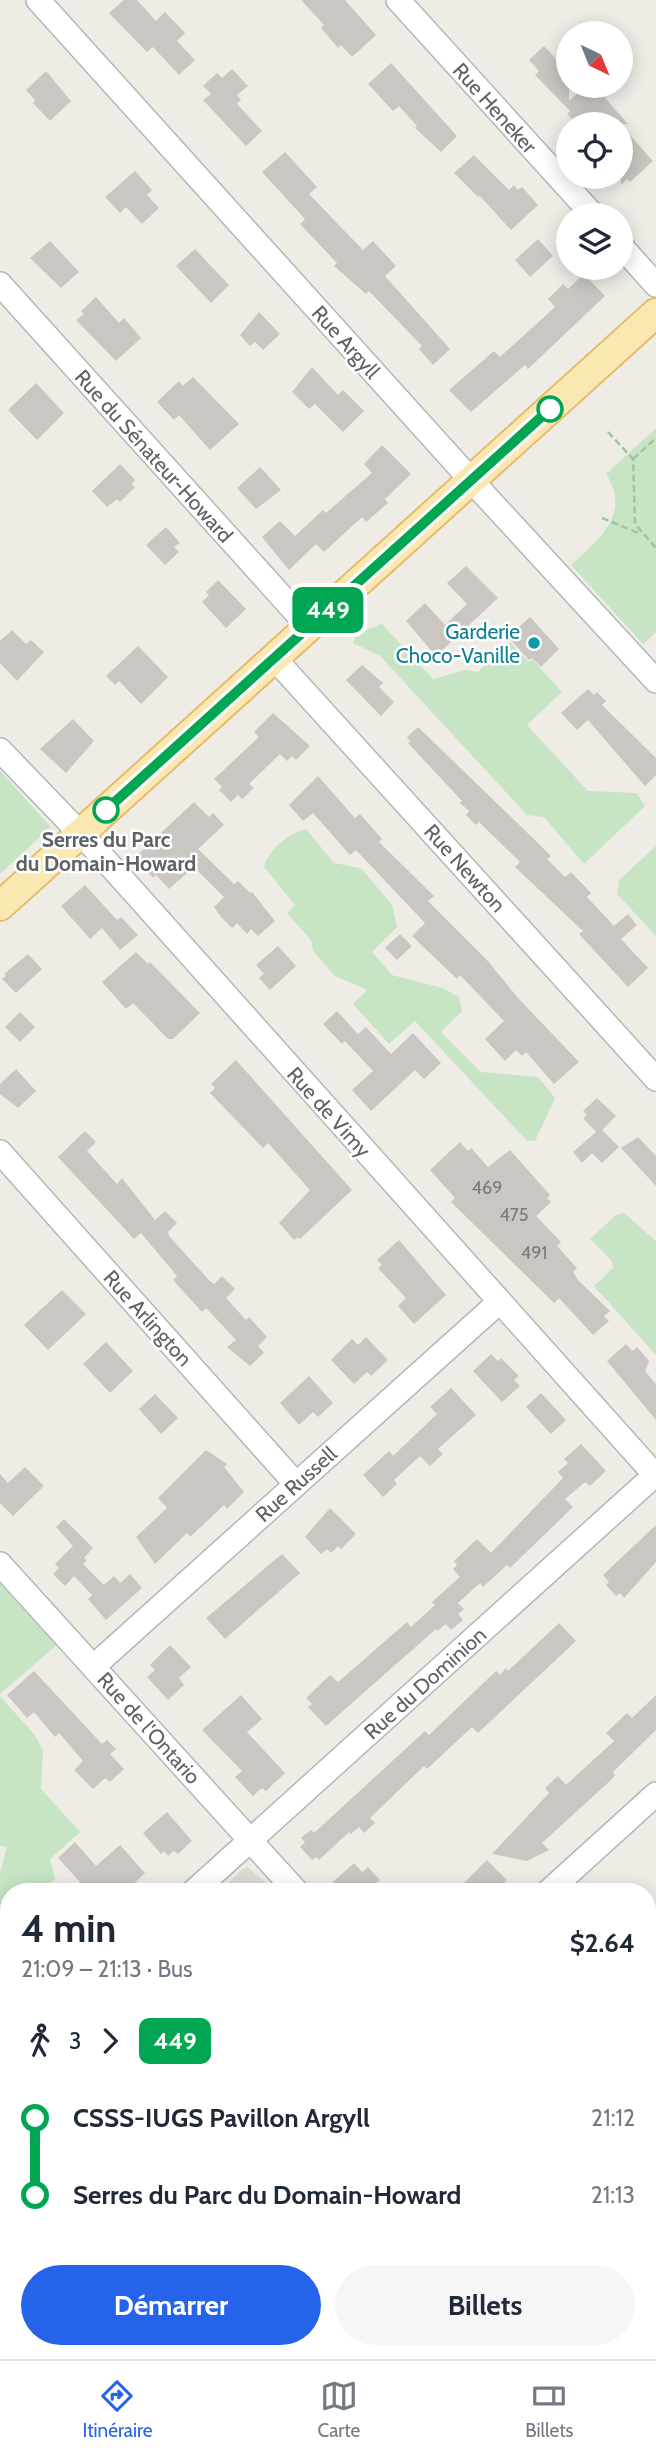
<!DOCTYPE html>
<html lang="fr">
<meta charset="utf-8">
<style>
body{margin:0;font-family:Cabin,sans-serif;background:#f6f6f7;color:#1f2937;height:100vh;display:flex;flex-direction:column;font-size:26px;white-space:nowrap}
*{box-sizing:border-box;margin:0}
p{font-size:23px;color:#747a83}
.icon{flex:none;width:38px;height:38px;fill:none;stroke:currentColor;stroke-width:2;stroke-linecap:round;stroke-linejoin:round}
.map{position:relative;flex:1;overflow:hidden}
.panel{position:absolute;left:0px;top:1883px;width:656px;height:476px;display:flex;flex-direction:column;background:#fff;border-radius:28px 28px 0 0;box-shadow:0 4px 18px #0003}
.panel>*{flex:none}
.badge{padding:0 14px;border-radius:10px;font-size:24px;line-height:46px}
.needle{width:46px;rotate:137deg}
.fabs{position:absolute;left:556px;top:21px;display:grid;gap:14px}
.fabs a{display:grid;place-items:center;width:77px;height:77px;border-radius:50%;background:#fff;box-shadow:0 4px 18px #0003;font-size:35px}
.map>.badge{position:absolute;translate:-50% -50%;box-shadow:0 0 0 4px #fff}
.legs{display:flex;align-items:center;gap:10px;height:77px;padding:0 21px;font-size:23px}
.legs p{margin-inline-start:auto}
.headline{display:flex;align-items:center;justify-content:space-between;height:119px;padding:0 21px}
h1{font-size:38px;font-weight:800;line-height:52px}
.button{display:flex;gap:14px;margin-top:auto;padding:14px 21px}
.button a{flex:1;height:80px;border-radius:42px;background:#2563eb;color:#fff;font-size:28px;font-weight:800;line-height:80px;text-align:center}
.button a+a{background:#f6f6f7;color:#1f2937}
ul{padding:0 21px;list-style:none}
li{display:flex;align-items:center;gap:24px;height:77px;font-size:26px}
li i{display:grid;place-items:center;width:10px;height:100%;margin:0 9px;background:currentColor}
li i::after{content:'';width:18px;height:18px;margin:-9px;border:5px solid;border-radius:50%;background:#fff}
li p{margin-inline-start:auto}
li:first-child i{background:linear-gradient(#0000 50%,currentColor 0)}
li:last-child i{background:linear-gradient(currentColor 50%,#0000 0)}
.dock{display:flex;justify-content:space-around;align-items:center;height:98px;border-top:2px solid #e0e1e3;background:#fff;font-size:19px;color:#747a83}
.dock a{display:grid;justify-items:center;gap:4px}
.dock .active{color:#2563eb}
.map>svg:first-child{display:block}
</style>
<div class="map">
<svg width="656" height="2359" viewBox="0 0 656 2359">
<rect width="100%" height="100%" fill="#efece6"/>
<path fill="#dedbd4" d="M248,1867L275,1892H218L243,1869Z"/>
<path fill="#c7e4c5" d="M656,428V632L643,644L571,565C599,539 632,514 606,474Z
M382,624L433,679L465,670L478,672L510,642L529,662L532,659L562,692L527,725L588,791L637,793L645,806L584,864L544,817L527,815L380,656L353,643L356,634Z
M0,771L51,827L0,874Z
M306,829L334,863L361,868L392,905L397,927L372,952L392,975L443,988L459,997L462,1011L441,1032L481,1072L538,1077L555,1098L535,1141H527L415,1021L389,1044L353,1004L367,990L335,976L313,951L311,940L287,913L295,905L264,867C267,851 290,832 306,829Z
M656,846V936L617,894L619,880Z
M624,1213L656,1241V1355L594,1286L613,1268L612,1261L590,1239L616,1215Z
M0,1581L58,1644L0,1694Z
M0,1696L34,1734L43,1750L41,1789L80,1832L50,1859L55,1879L41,1892H9V1921L0,1929V1873L7,1847L0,1846Z
M429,2350H494L485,2359H434Z"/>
<path fill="#cac7c2" d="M124,0H137L156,21L165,12L185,33L177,41L195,60L179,75L153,47L147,52L109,13Z
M301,0H345L376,35L352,57L341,45L338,48L321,28L324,25Z
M544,46L569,72V101L585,86L593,94L598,90L628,124H577L567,114L570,111L535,75L539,71L529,60Z
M391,63L457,136L441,152L415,128L417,126L399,106L393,111L368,84Z
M232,69L248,86L237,95L241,100L237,104L262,131L246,146L203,100L211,94L203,86L217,73L222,78Z
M46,71L71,101L50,121L33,103L35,100L26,90Z
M621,125L653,161L630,182L627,179L621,185Z
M285,152L317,187L309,194L363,250L373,241L396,266L385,276L450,349L433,365L419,349L422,346L369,291L366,294L334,266L337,263L300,224L305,219L262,172Z
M474,155L509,190L514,185L518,190L522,187L538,205L511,230L480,196L478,197L454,173Z
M135,171L152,190L147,195L159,208L142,224L126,207L120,213L105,197Z
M538,239L553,256L530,277L515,260Z
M50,241L79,272L61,288L30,258Z
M195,249L229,285L211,303L176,266Z
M584,274L605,296L528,369L525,365L471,412L449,390L494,351L500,357L555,307L548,299L563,284L568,289Z
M96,297L119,323L124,318L141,338L116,361L76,320L84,314L81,311Z
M259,312L280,334L263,350L255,342L250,346L240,335Z
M312,367L338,395L343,390L364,411L343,432L315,404L309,409L292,392Z
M193,377L239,424L210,450L179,415L174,420L157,402L179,381L183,386Z
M36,383L64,413L37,440L8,410Z
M382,445L411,474L385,499L388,503L366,522L362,517L324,552L316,544L289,570L262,537L280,521L295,536L323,510L326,513L372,473L364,464Z
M120,464L135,480L132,484L135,487L120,502L117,499L107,507L92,491Z
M260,467L281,490L256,509L237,488Z
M166,527L180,543L174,547L179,552L165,565L146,545Z
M466,566L498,598L436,656L406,621L425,603L445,625L467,604L447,583Z
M218,580L246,609L226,628L202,602L209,595L206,592Z
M530,617L559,649L541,667L532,658L529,660L508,637Z
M12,630L26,644L31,640L44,652L17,681L0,663V641Z
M138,646L168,677L141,704L119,681L115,685L106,676Z
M362,665L383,683L379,687L394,702L381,716L346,680Z
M588,689L594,695L597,692L606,701L602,705L656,758V775L645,786L588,720L577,730L561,713Z
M273,713L310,746L296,760L292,756L287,761L280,754L249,784L254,788L242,799L238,795L231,802L219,790L222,787L214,779L259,737L254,732Z
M73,719L94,741L66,773L40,749Z
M418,727L539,844L551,856L547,859L565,877L571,872L591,893L587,897L614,926L628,914L637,925L621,939L648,968L628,987L579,934L583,931L515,867L520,862L482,825L479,822L476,825L466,815L469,811L460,803L462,801L408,743L410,741L407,737Z
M318,776L355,818L360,814L382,839L379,842L434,896L428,901L486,959L519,999L579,1062L554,1084L526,1052L522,1056L516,1050L505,1061L485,1039L504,1021L460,975L457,979L412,936L425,923L356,850L350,855L313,813L303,821L289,805Z
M194,802L209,817L213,813L224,825L198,849L234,884L238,881L250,893L252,892L275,921L258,936L251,929L247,934L237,923L232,928L221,917L214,907L224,897L194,867L169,889L156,875L153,878L134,858Z
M85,885L117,920L121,917L138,935L120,950L102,928L90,939L61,906Z
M400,934L412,946L397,960L385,948Z
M278,946L296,966L270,990L259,978L264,974L256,965Z
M136,952L148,964L150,962L200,1013L173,1039H168L133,1003L126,1009L102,982Z
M28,954L42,969L16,993L2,979L6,976L4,974Z
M337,1011L358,1034L366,1027L391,1054L413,1033L441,1063L424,1079L415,1070L371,1111L352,1090L373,1071L345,1041L342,1044L323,1024Z
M20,1012L35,1027L20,1042L5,1027Z
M236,1060L352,1190L300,1239L298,1237L294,1240L279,1223L310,1190L268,1143L263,1148L210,1093L215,1088L211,1084Z
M16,1069L36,1091L18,1108L0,1094V1084Z
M597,1098L616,1116L602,1130L619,1147L602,1163L592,1153L582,1163L573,1152L596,1132L583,1118L587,1115L583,1111Z
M85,1131L96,1142L87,1151L117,1184L122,1178L155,1220L165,1211L177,1223L168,1232L169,1236L209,1280L214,1284L222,1276L235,1289L226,1298L246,1320L249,1317L267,1337L258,1346L264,1353L250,1366L227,1347L236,1340L206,1308L202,1312L173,1280L177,1276L141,1233L134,1239L58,1157Z
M638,1137L656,1156V1186L621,1148Z
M460,1142L468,1151L471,1148L488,1167L510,1150L550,1195L547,1198L551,1202L536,1216L561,1242L557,1246L577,1268L573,1272L578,1280L610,1311L604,1316L609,1321L593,1335L559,1298L554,1303L451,1202L455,1198L430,1170Z
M399,1240L446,1295L414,1324L398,1306L406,1298L378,1268L382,1265L377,1260Z
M62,1290L86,1314L48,1350L24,1325Z
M366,1337L388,1360L371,1376L367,1372L354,1384L331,1360L352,1339L358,1345Z
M106,1342L133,1371L110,1393L83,1364Z
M626,1344L632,1351L637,1347L649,1361L645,1371L656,1384V1420L607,1361Z
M491,1354L498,1361L501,1358L519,1376L514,1380L520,1386L502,1402L473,1371Z
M309,1376L333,1403L318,1417L313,1412L299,1425L280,1403Z
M451,1388L476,1415L438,1449L443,1454L430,1466L420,1456L394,1480L397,1484L383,1497L363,1475L389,1451L393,1456L437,1414L430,1407Z
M541,1393L566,1420L551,1434L526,1407Z
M155,1394L178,1418L161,1434L139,1409Z
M581,1444L606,1471L590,1486L585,1482L565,1499L573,1507L510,1568L507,1565L483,1587L480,1583L458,1603L464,1609L458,1614L463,1620L451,1630L446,1624L437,1631L436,1629L326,1726L308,1707L312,1704L306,1698L330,1675L338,1682L407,1622L411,1627L435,1605L432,1602L460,1577L453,1569L457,1565L454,1561L477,1539L491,1553L563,1478L558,1472L568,1463L564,1459Z
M206,1450L227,1464L224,1467L244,1492L227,1509L224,1505L190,1537L187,1533L155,1564L136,1537L167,1508L158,1498Z
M25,1467L44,1486L13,1516L0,1503V1474L8,1483Z
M330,1508L356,1534L341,1549L338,1546L331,1553L327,1549L321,1554L305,1537Z
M64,1519L93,1548L84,1558L87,1561L83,1564L104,1585L114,1576L120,1583L130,1574L142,1588L106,1620L88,1599L92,1595L74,1576L65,1586L53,1574L59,1568L55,1564L73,1546L56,1527Z
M656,1525V1562L624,1598L620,1593L616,1596L606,1585L609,1582L603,1575Z
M282,1554L300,1573L225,1639L206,1618Z
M559,1623L576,1641L478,1733L472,1727L427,1769L424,1766L370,1818L375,1823L364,1833L359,1827L351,1834L349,1832L319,1860L316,1857L312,1860L300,1847L305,1842L301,1838L311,1830L314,1833L425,1731L429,1735L496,1671L500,1675L506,1668L508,1671Z
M170,1645L191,1667L179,1678L184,1685L168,1700L147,1677L155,1670L150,1665Z
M34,1671L102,1744L107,1740L116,1749L110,1754L124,1769L110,1782L105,1778L93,1789L74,1770L83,1761L59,1733L55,1737L34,1712L27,1718L7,1695Z
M241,1695L262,1719L247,1732L285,1773L266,1791L262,1788L253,1796L235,1777L242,1771L202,1730Z
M656,1695V1730L613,1772L615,1775L611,1780L542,1843L549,1850L527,1861L492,1854L549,1793L545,1788L558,1776L566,1785L614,1741L606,1733L627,1713L632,1718Z
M167,1812L192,1841L178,1854L174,1851L168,1856L164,1851L161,1854L143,1833Z
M75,1842L96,1866L120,1845L145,1873L125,1892H69L80,1882L58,1858Z
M487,1860L507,1880L496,1892H473L464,1883Z
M354,1863L362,1872L368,1867L380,1880L366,1892H340L332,1883Z"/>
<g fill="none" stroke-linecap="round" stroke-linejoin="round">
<g stroke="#b3b6ba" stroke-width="26">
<path id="minor" d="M38,0L471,480L656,681
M398,0L593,215
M621,246L656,285
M0,284L309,627
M274,658L656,1079
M0,750L99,853L656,1476
M0,1152L296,1484
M0,1564L297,1892
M93,1667L498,1303
M193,1892L656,1474
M548,1892L656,1794
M0,2066L9,2058
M0,2091L9,2101
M648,2117L656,2109
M648,2278L656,2288
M234,2350L242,2359"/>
</g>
<g stroke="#e7ba67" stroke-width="32">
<path id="major" d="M0,906L656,313"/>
</g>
<path stroke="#9ec5a6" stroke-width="2.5" stroke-dasharray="7 3.5" stroke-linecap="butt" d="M608,432L633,459L635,524L656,548
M633,459L656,438
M602,518L641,534"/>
<use href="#minor" stroke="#fff" stroke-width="23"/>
<use href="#major" stroke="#f9e8b1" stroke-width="28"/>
</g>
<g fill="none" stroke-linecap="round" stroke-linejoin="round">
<g stroke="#fff" stroke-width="16">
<path id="line-1" d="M106,810L550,409"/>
</g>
<use href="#line-1" stroke="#00a651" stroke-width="10"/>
</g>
<g fill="#fff" stroke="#00a651" stroke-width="3.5">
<circle cx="550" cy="409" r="12"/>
<circle cx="106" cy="810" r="12"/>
</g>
<circle fill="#0f9aa8" stroke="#fff" stroke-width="2.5" cx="534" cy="643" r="7"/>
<g text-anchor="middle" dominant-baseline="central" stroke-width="5" stroke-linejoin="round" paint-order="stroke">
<g font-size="18" fill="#797a7c">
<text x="487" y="1188">469</text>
<text x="514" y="1215">475</text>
<text x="534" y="1253">491</text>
</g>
<g font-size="21" fill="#5e6165" stroke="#fff">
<text transform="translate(495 108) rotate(48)">Rue Heneker</text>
<text transform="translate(346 342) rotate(48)">Rue Argyll</text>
<text transform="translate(154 456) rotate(48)">Rue du Sénateur-Howard</text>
<text transform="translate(465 868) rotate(48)">Rue Newton</text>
<text transform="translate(329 1112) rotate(48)">Rue de Vimy</text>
<text transform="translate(148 1318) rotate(48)">Rue Arlington</text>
<text transform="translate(296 1484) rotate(-42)">Rue Russell</text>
<text transform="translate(425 1683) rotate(-42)">Rue du Dominion</text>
<text transform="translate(149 1728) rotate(48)">Rue de l'Ontario</text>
</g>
<g font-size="21" fill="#0d838f" stroke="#fff" text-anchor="end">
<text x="520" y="631">Garderie<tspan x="520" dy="24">Choco-Vanille</tspan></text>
</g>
<g font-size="21" font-weight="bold" fill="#5e6165" stroke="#fff">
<text x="106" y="839">Serres du Parc<tspan x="106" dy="24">du Domain-Howard</tspan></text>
</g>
</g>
</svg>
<div class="fabs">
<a><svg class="needle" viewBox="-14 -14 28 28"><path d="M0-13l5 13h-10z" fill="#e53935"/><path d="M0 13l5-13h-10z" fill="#747a83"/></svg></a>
<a><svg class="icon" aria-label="locate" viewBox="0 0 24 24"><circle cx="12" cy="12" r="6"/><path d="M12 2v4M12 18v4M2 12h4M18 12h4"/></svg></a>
<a><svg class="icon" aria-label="layers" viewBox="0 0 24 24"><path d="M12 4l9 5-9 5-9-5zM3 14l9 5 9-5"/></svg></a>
</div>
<b class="badge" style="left:328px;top:610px;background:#00a651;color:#fff">449</b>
<section class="panel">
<div class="headline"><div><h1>4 min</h1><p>21:09 – 21:13 · Bus</p></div><b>$2.64</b></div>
<div class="legs"><svg class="icon" aria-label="walk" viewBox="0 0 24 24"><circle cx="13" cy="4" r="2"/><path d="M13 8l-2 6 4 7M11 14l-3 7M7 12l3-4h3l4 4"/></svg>3<svg class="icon" aria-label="forward" viewBox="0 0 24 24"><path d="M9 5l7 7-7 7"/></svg><b class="badge" style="background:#00a651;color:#fff">449</b></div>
<ul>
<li><i style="color:#00a651"></i><b>CSSS-IUGS Pavillon Argyll</b><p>21:12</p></li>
<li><i style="color:#00a651"></i><b>Serres du Parc du Domain-Howard</b><p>21:13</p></li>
</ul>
<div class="button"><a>Démarrer</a><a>Billets</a></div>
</section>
</div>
<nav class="dock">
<a class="active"><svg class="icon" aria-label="directions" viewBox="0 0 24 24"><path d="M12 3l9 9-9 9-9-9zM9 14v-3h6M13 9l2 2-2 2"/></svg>Itinéraire</a>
<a><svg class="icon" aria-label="map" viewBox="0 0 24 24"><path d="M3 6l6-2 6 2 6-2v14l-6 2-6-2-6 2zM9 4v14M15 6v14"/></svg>Carte</a>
<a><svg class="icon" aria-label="tickets" viewBox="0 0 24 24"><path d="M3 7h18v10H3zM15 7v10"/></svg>Billets</a>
</nav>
